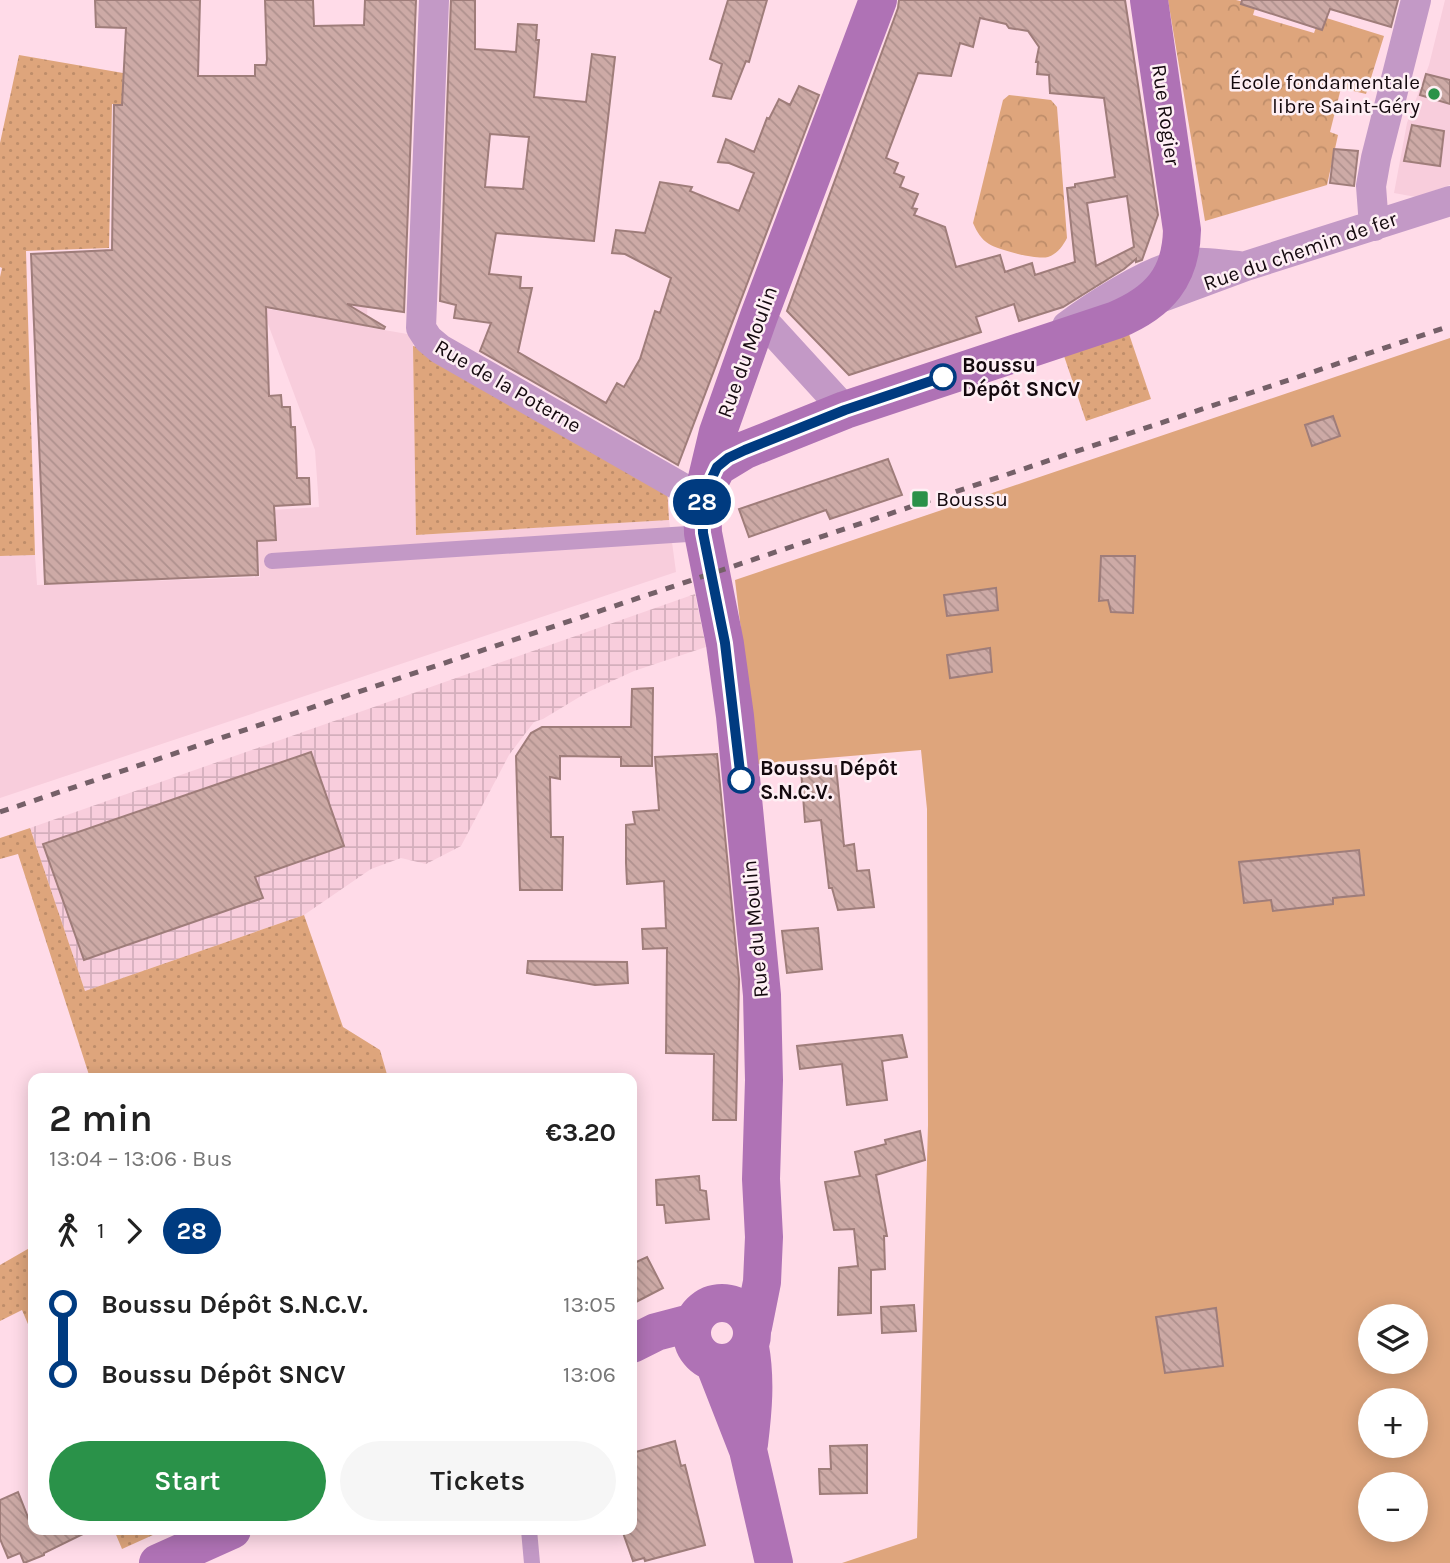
<!DOCTYPE html>
<meta charset="utf-8">
<style>
body{margin:0;font-family:Karla,sans-serif;background:#f6f6f6;color:#222;height:100vh;display:flex;flex-direction:column;font-size:26px;white-space:nowrap}
*{box-sizing:border-box;margin:0}
p{font-size:23px;color:#767676}
.icon{flex:none;width:38px;height:38px;fill:none;stroke:currentColor;stroke-width:2;stroke-linecap:round;stroke-linejoin:round}
.map{position:relative;flex:1;overflow:hidden}
.panel{position:absolute;left:28px;top:1073px;width:609px;height:462px;display:flex;flex-direction:column;background:#fff;border-radius:14px;box-shadow:0 4px 18px #0003}
.panel>*{flex:none}
.badge{padding:0 14px;border-radius:23px;font-size:24px;line-height:46px}
.tools{position:absolute;left:1358px;top:1304px;display:grid;gap:14px}
.tools a{display:grid;place-items:center;width:70px;height:70px;border-radius:50%;background:#fff;box-shadow:0 4px 18px #0003;font-size:35px}
.map>.badge{position:absolute;translate:-50% -50%;box-shadow:0 0 0 4px #fff}
.legs{display:flex;align-items:center;gap:10px;height:77px;padding:0 21px;font-size:23px}
.legs p{margin-inline-start:auto}
.head{display:flex;align-items:center;justify-content:space-between;height:119px;padding:0 21px}
h1{font-size:38px;font-weight:600;line-height:52px}
.button{display:flex;gap:14px;margin-top:auto;padding:14px 21px}
.button a{flex:1;height:80px;border-radius:42px;background:#2a9249;color:#fff;font-size:28px;font-weight:600;line-height:80px;text-align:center}
.button a+a{background:#f6f6f6;color:#222}
ul{padding:0 21px;list-style:none}
li{display:flex;align-items:center;gap:24px;height:70px;font-size:26px}
li i{display:grid;place-items:center;width:10px;height:100%;margin:0 9px;background:currentColor}
li i::after{content:'';width:18px;height:18px;margin:-9px;border:5px solid;border-radius:50%;background:#fff}
li p{margin-inline-start:auto}
li:first-child i{background:linear-gradient(#0000 50%,currentColor 0)}
li:last-child i{background:linear-gradient(currentColor 50%,#0000 0)}
.map>svg:first-child{display:block}
</style>
<div class="map">
<svg width="1450" height="1563" viewBox="0 0 1450 1563">
<defs>
<pattern id="industrial-grid" width="8" height="8" patternUnits="userSpaceOnUse" patternTransform="scale(1.75)"><rect width="8" height="8" fill="#f8cddc"/><path d="M0 4h8M4 0v8" fill="none" stroke="#d4afbc"/></pattern>
<pattern id="grass-dots" width="8" height="8" patternUnits="userSpaceOnUse" patternTransform="scale(1.75)"><rect width="8" height="8" fill="#dea57c"/><path d="M2 2h.1M6 6h.1" fill="none" stroke="#be8d6a" stroke-width="1.8" stroke-linecap="round"/></pattern>
<pattern id="forest-crowns" width="20" height="18" patternUnits="userSpaceOnUse" patternTransform="scale(1.75)"><rect width="20" height="18" fill="#dea57c"/><path d="M2 6a3 3 0 1 1 6 0M12 15a3 3 0 1 1 6 0" fill="none" stroke="#be8d6a"/></pattern>
<pattern id="building-back-hatch" width="6" height="6" patternUnits="userSpaceOnUse" patternTransform="scale(1.75)"><rect width="6" height="6" fill="#cdaaa6"/><path d="M-1 5l2 2M0 0l6 6M5-1l2 2" fill="none" stroke="#af918e"/></pattern>
</defs>
<rect width="100%" height="100%" fill="#ffdbe8"/>
<path fill="#f8cddc" d="M1445,0H1450V185L1416,197L1394,193L1407,123L1429,65Z
M329,220L368,266L367,327L413,335L416,535L669,520L676,572L0,798V556L35,555L37,585L260,577L257,511L319,507L315,450L262,308L327,319Z"/>
<path fill="url(#industrial-grid)" d="M695,594L706,647L634,671L586,693L543,719L534,722L509,755L461,846L426,864L401,858L371,869L304,915L85,991L30,828Z"/>
<path fill="url(#grass-dots)" d="M19,55L123,73L122,104H112L109,248L26,251L35,555L0,556V277L2,268L0,267V143Z
M1129,334L1151,399L1086,421L1064,356Z
M413,346L423,348L667,487L669,520L416,535Z
M30,828L85,991L304,915L343,1027L380,1050L388,1078H90L18,854L0,859V838Z
M33,1246V1336L22,1310L0,1321V1265Z
M114,1530H164L122,1549Z"/>
<path fill="url(#forest-crowns)" d="M1168,0H1236L1256,5L1253,15L1314,33L1320,16L1384,36L1366,94L1341,88L1330,132L1338,135L1327,185L1205,221Z
M1009,95L1051,100L1057,107L1067,238C1063,246 1057,254 1048,257C1036,260 999,250 989,244C981,239 977,232 973,223L1003,100Z"/>
<path fill="#dea57c" fill-rule="evenodd" d="M1450,338V1563H842L917,1538L928,1125L927,809L921,750L757,764L735,580ZM1370,1316H1416V1362H1370ZM1370,1400H1416V1446H1370ZM1370,1484H1416V1530H1370Z"/>
<path fill="url(#building-back-hatch)" stroke="#9f7d7a" stroke-width="2" fill-rule="evenodd" d="M95,0H200L198,76H255V65H266L267,60L265,0H313L314,26L364,25L365,0H416L404,312L347,304L385,327L384,329L266,307L269,396L281,395L282,407H290L291,427H295L297,478H309L310,504L274,506L276,540L257,541L258,575L45,584L31,254L112,250L114,105H122L126,28L96,27Z
M451,0H475V49L516,52L518,24L537,25L536,40H539L534,97L586,102L592,54L615,57L594,241L496,233L489,274L521,277L520,288H532L518,352L606,403L617,383L624,387L640,359L655,311L660,313L671,278L625,254L612,253L616,230L645,233L660,182L692,187L690,191L739,211L754,173L729,163L718,162L726,139L754,152L767,118L769,119L779,99L790,105L799,86L819,95L678,465L480,351L491,323L454,318L456,305L440,301ZM490,134L529,137L523,189L485,187Z
M728,0H767L749,62L746,61L731,99L713,96L722,64L710,59Z
M899,0H1125L1158,215L1142,260L1136,262V259L1124,269L1063,307L1019,321L1014,304L976,317L981,332L849,375L787,311L898,8ZM980,18L1006,24L1009,28L1028,31L1039,47L1036,62H1038L1037,74L1049,75L1050,93L1104,98L1115,177L1075,184V187L1067,188L1075,262L1035,275L1032,263L1005,272L1000,255L956,267L945,227L914,215L917,209L912,208L918,194L900,187L904,177L894,173L898,163L886,158L918,73L951,76L960,43L973,47ZM1127,196L1134,247L1096,266L1087,203Z
M1242,0H1398L1391,27L1330,9L1322,30L1241,4Z
M1426,74L1450,80V104L1420,95Z
M1412,125L1444,131L1440,166L1404,161Z
M1334,149L1358,151L1354,186L1330,183Z
M1333,416L1340,436L1312,446L1305,425Z
M888,459L902,495L830,519L826,510L749,537L739,509Z
M1101,556H1135L1133,613L1111,612L1108,600L1099,601Z
M996,588L998,610L947,616L944,595Z
M990,648L992,672L950,678L947,655Z
M653,688L652,766H621V757L560,756V779L550,777L551,837H563L562,890H520L516,756L531,733L542,727H631L632,689Z
M311,752L344,846L255,877L263,898L84,960L43,844Z
M717,754L739,979L736,1120H713L714,1054L666,1053L667,948L643,949L642,929L666,928L664,881L627,884L626,863V825L635,824L633,812L659,810L655,757Z
M836,766L844,846L854,844L857,871L869,870L874,907L838,910L832,888H829L821,820L805,822L801,770Z
M1359,850L1364,895L1333,898V904L1273,911L1271,900L1244,903L1239,862Z
M818,928L822,969L787,973L782,931Z
M528,961L627,962L628,983L595,985L527,973Z
M902,1035L907,1057L882,1061L887,1100L847,1105L842,1064L800,1069L797,1046Z
M920,1131L925,1160L876,1175L887,1236H884L885,1269L871,1270V1313L838,1315L839,1268L858,1266L854,1229L834,1230L825,1182L860,1176L855,1152L886,1144L885,1140Z
M699,1176L700,1190L706,1191L709,1219L666,1223L664,1205H657L656,1180Z
M647,1257L663,1288L632,1304V1264Z
M914,1305L916,1331L882,1333L881,1307Z
M1216,1308L1223,1366L1165,1373L1156,1317Z
M675,1441L681,1466L685,1465L705,1545L645,1561L644,1558L633,1561L622,1530H632V1453Z
M867,1445V1493L820,1494L819,1469H831L830,1446Z
M18,1492L33,1530H91L44,1553V1555L24,1563L20,1553L8,1558L0,1539V1500Z"/>
<g fill="none" stroke-linecap="round" stroke-linejoin="round">
<path stroke="#c399c6" stroke-width="16" d="M272,561L703,533
M529,1530L532,1563"/>
<path stroke="#c399c6" stroke-width="30" d="M434,0L421,328L428,339L440,349L702,499
M1374,226L1371,186L1376,158L1416,0
M1149,302L1246,266L1450,201
M759,316L845,410
M1067,326C1092,307 1148,271 1178,265C1198,260 1219,265 1239,266"/>
<path stroke="#af72b5" stroke-width="38" d="M707,487L717,467L745,450L845,410L1116,320C1159,302 1181,277 1182,230L1149,0
M692 1333a30 30 0 1 1 60 0a30 30 0 1 1-60 0Z
M753,1327L762,1282L764,1237L761,1179L764,1080L762,995L735,716L725,644L703,533L702,499L718,432L759,316L878,0
M632,1344L656,1332L694,1322
M714,1363L748,1450L774,1563
M749,1444C753,1411 756,1380 750,1347
M158,1563L232,1530"/>
<path stroke="#756068" stroke-width="5" stroke-dasharray="9 9" stroke-linecap="butt" d="M0,812L1450,326"/>
</g>
<g fill="none" stroke-linecap="round" stroke-linejoin="round">
<g stroke="#fff" stroke-width="16">
<path id="line-1" d="M741,780L725,643L703,533L702,499L717,467L728,458L745,450L845,410L943,377"/>
</g>
<use href="#line-1" stroke="#003b80" stroke-width="10"/>
</g>
<g fill="#2a9249" stroke="#feeff4" stroke-width="2.5">
<circle cx="1434" cy="94" r="7"/>
<rect x="911" y="490" width="18" height="18" rx="3.5"/>
</g>
<g fill="#fff" stroke="#003b80" stroke-width="3.5">
<circle cx="943" cy="377" r="12"/>
<circle cx="741" cy="780" r="12"/>
</g>
<g text-anchor="middle" dominant-baseline="central" stroke-width="5" stroke-linejoin="round" paint-order="stroke">
<g font-size="21" fill="#14090e" stroke="#feeff4" text-anchor="end">
<text x="1420" y="82">École fondamentale<tspan x="1420" dy="24">libre Saint-Géry</tspan></text>
<text x="936" y="499" text-anchor="start">Boussu</text>
</g>
<g font-size="21" fill="#14090e" stroke="#feeff4">
<text transform="translate(1166 115) rotate(82)">Rue Rogier</text>
<text transform="translate(1300 251) rotate(-19)">Rue du chemin de fer</text>
<text transform="translate(747 352) rotate(-70)">Rue du Moulin</text>
<text transform="translate(508 386) rotate(30)">Rue de la Poterne</text>
<text transform="translate(755 929) rotate(-95)">Rue du Moulin</text>
</g>
<g font-size="21" font-weight="bold" fill="#14090e" stroke="#feeff4" text-anchor="start">
<text x="962" y="365">Boussu<tspan x="962" dy="24">Dépôt SNCV</tspan></text>
<text x="760" y="768">Boussu Dépôt<tspan x="760" dy="24">S.N.C.V.</tspan></text>
</g>
</g>
</svg>
<div class="tools">
<a><svg class="icon" aria-label="layers" viewBox="0 0 24 24"><path d="M12 4l9 5-9 5-9-5zM3 14l9 5 9-5"/></svg></a>
<a>+</a>
<a>−</a>
</div>
<b class="badge" style="left:702px;top:502px;background:#003b80;color:#fff">28</b>
<section class="panel">
<div class="head"><div><h1>2 min</h1><p>13:04 – 13:06 · Bus</p></div><b>€3.20</b></div>
<div class="legs"><svg class="icon" aria-label="walk" viewBox="0 0 24 24"><circle cx="13" cy="4" r="2"/><path d="M13 8l-2 6 4 7M11 14l-3 7M7 12l3-4h3l4 4"/></svg>1<svg class="icon" aria-label="forward" viewBox="0 0 24 24"><path d="M9 5l7 7-7 7"/></svg><b class="badge" style="background:#003b80;color:#fff">28</b></div>
<ul>
<li><i style="color:#003b80"></i><b>Boussu Dépôt S.N.C.V.</b><p>13:05</p></li>
<li><i style="color:#003b80"></i><b>Boussu Dépôt SNCV</b><p>13:06</p></li>
</ul>
<div class="button"><a>Start</a><a>Tickets</a></div>
</section>
</div>
